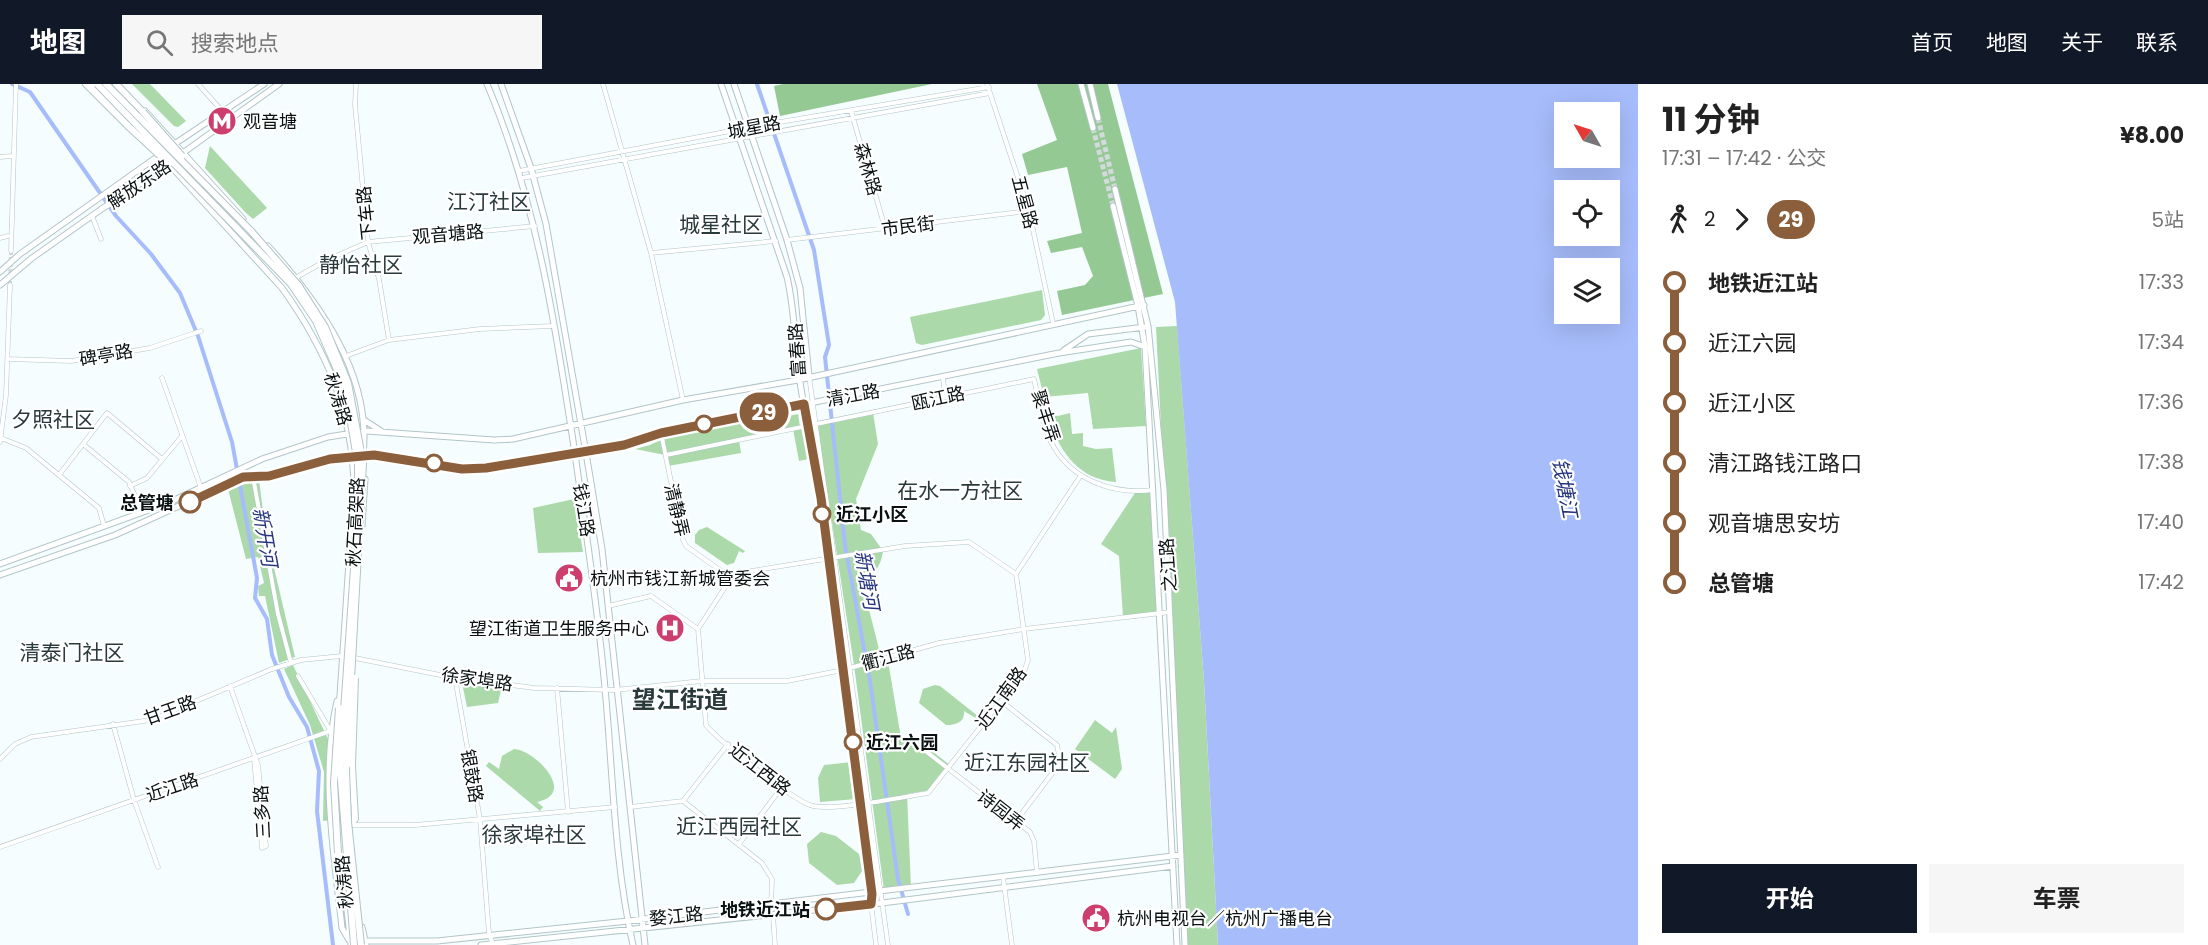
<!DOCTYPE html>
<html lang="zh">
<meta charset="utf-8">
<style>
body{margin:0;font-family:Poppins,"Noto Sans SC",sans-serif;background:#f6f6f6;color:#222;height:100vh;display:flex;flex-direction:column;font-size:22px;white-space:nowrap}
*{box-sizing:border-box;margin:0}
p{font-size:20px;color:#767676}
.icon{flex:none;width:33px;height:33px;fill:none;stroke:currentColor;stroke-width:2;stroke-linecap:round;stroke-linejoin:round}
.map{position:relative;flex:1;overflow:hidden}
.details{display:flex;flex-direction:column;background:#fff;width:570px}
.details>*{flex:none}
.badge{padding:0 12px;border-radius:20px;font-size:21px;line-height:39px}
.needle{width:39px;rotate:309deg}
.tools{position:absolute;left:1554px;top:18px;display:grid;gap:12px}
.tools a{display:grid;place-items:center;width:66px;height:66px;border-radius:0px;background:#fff;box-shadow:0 6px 24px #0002;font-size:30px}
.map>.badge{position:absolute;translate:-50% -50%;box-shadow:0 0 0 3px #fff}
.legs{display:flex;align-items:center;gap:9px;height:66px;padding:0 24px;font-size:20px}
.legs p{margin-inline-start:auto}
.head{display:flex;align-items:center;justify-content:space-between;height:102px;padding:0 24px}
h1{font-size:33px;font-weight:700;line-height:45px}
.button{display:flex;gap:12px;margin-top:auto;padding:12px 24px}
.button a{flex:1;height:69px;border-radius:0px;background:#111827;color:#fff;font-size:24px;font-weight:700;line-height:69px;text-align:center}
.button a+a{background:#f6f6f6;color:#222}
ul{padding:0 24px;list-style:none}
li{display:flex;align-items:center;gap:21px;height:60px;font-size:22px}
li i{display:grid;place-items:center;width:9px;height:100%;margin:0 8px;background:currentColor}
li i::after{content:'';width:15px;height:15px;margin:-8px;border:4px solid;border-radius:50%;background:#fff}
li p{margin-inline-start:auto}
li:first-child i{background:linear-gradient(#0000 50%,currentColor 0)}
li:last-child i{background:linear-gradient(currentColor 50%,#0000 0)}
header{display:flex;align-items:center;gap:36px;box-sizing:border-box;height:84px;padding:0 30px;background:#111827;color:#fff}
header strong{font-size:28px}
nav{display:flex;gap:33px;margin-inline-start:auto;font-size:21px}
.search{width:420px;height:54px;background:#f6f6f6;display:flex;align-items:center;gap:15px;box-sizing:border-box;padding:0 21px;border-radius:0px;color:#767676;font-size:22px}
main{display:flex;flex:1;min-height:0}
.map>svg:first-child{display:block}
</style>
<header>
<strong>地图</strong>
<div class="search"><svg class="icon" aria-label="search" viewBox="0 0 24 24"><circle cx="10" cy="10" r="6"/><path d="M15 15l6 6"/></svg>搜索地点</div>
<nav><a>首页</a><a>地图</a><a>关于</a><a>联系</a></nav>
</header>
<main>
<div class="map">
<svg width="1638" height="861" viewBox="0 0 1638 861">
<rect width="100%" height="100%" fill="#f5fdfe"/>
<path fill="#abd9a9" d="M132,0H150L186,37L178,43L174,42Z
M210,62L267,124L253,135L246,129L205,84Z
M1042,206L1045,231L1041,236L922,261L916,259L910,233Z
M1177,242L1204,597L1218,861H1187L1156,243Z
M1141,264L1146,342L1093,345L1088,309L1044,313L1037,285Z
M873,329L878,360L856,415L861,446L871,450L883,467C881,482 875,490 862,498L881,573L887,571L901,654L913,652L951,682L931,706L907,710L911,803L884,806L854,581L817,342Z
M1048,329L1058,332L1070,329L1072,350L1083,349V362L1096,365L1112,364L1116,398C1077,396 1056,363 1048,329Z
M798,330L800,343L808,342L813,374L799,377L793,345L739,356L741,369L668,382L665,371L635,365L650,361L667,352L762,334L764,337Z
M259,396L266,450L295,573L279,579L265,512H259L258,502L264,499L258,473L246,475L228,405Z
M1153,406L1158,529L1123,533L1119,472L1101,460L1135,409Z
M574,415L583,468L538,469L533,424Z
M707,443L745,467L743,469L739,467L734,479L727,481L695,459V451L699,446Z
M293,581L335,670L339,735L323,737L324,688L310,641L284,585Z
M462,599L501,606L498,619L467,623Z
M935,601L940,602L979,633L977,635L964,627C965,638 956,641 946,641L919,619L923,605Z
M1095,636L1112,649L1116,643L1122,685L1115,695L1075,665Z
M514,665C535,666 578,710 537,718L543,723L540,727L486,682L489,678L499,685L502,672Z
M852,678L856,715L820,718L818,694L824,681Z
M821,748L836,752L859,770L862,787L854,799L837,801L809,779L807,760Z"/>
<path fill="#95c994" d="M783,0H932L780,32L774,2Z
M1037,0H1108L1163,210L1062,231L1057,207L1085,201L1093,192L1082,163L1051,169L1047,157L1082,149L1067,83L1028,91L1022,70L1057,56Z"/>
<path fill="#a7bcfb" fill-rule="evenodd" d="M1117,0H1638V861H1218L1204,597L1175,218ZM1564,28H1610V74H1564ZM1564,106H1610V152H1564ZM1564,184H1610V230H1564Z"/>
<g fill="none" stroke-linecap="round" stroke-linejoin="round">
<path stroke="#a7bcfb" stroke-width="4" d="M12,0L30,8L116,132L151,170L180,209L198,252L232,358L257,494L255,514L267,535L272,571L289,613L307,643L319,687L317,727L333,861
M757,0L814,166L829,261L825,273L845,461L870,597L898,795L908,830"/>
<path stroke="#d2dadb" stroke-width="4" stroke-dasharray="4 2" stroke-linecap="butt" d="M10,201L11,167"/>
<path stroke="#d2dadb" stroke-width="5" stroke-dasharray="5 2.5" stroke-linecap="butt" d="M1098,34L1115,105
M1093,44L1113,122"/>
<g stroke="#b2c5c8" stroke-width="5">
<path id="minor" d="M198,0L223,28
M356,0L355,21L368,158L379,195L389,256
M603,0L651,169L683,316
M987,0L1029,127L1053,239
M851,27L885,144
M0,73L13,72
M519,87L762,41L989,3
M522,94L990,9
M92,132L101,155
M0,154L8,152
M787,156L1029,127
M11,167L16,0
M651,169L776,157
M297,193L327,176L368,158L535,142
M346,272L389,256L480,245L553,242
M8,275L71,277L150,264L201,247
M809,292L888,861
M162,294L201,404
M943,294L945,312
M804,320L821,414L839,550L876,861
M661,349L683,456L686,462L731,494
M1,354L26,364L99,424L104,442
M0,358L6,311L10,201
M83,360L129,398L142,428
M666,371L1034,295C1039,316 1042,339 1051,358C1070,396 1113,411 1153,406
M59,391L107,329L162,375
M253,393L278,530L291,579
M130,402L147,394L182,352
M969,458L1016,490L1028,576L1024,588L928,709C902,713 836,727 813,722C796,719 718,656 706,641L698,545L731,494L739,489L905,462Z
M1016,490L1081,391
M608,522L651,512L698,545
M350,573L455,594L535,604L615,606L702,597H787L843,586L939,559L1024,545L1170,528
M298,592L330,646
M455,594L480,735L489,850L493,860
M230,602L258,681L266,762
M557,604L568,728
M1001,617L1057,661L1060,676L1057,683L1016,737
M113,640L134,716L158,783
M910,655L1030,748L1034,757L1037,789
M254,674L262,764L266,762
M0,675L15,660L31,653L151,636L272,585L301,576L342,572
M683,717L762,779L772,795L771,822
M683,717L728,660
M630,723L683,717
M350,741H415L615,723
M739,760L782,703
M0,763L333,646
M1003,793L1012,861
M773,831L775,861"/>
</g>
<g stroke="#b2c5c8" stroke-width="7">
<path id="major" d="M91,0L139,48
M487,0C537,118 556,244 575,370C586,448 598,525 605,604C613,689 614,777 633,861
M501,0L531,84L546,140L586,369L602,465L645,861
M721,0L787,193C797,235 794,278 804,320
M734,0L787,156L800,204L809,292
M1081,0L1093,44
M1090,0L1098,34
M145,27L243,135
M176,59L264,0
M180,71L279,0
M166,77L282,204C326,265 353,328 354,404L339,626
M1115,105L1148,242L1164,406L1185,861
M113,118L171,79
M1113,122L1138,222L1145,263L1177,861
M268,162C319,218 372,291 363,371
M0,188L20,170L161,70
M0,201L32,174L103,124
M1063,267L1088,250L1145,243
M364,336L381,347
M362,442L365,395
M0,480L168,419L262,375L328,353L366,347L494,356L513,355L683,316L798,296L1144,221
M0,491L115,451L243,393L269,392L330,375L353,372L401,373L462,385L486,384L624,361L661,349L1059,269L1131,258L1145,263
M337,617C320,692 334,768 342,844L349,856
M339,740L343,785
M346,818L351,861
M362,843L366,861
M364,857H437L628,837L1181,771
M481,861L882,819L1173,782"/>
</g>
<g stroke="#b2c5c8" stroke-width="8">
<path id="highway" d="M86,0L128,42
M116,0L143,28
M350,741L355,735L352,681
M338,769L346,822"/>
</g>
<use href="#minor" stroke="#fff" stroke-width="4"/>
<use href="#major" stroke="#fff" stroke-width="5"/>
<use href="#highway" stroke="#fff" stroke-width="6"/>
<g stroke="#b2c5c8" stroke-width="7" stroke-linecap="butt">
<path id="major-bridge" d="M103,124L113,118"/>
</g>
<g stroke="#b2c5c8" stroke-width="8" stroke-linecap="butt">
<path id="highway-bridge" d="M97,0L291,200L316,237L345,304L358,380V427L340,684L354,861
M106,0L251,147L299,202L325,243L348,299L363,379L346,686L348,738L361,861
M143,28L182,72
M128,42L167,78
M352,681L355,594
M338,769L334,699L339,624"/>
</g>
<use href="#major-bridge" stroke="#fff" stroke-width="5"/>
<use href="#highway-bridge" stroke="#fff" stroke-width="6"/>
</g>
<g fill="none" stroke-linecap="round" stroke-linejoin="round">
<g stroke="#fff" stroke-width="14">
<path id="line-1" d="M190,418L243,393L269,392L330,375L374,371L462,385L486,384L624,361L661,349L804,320L821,414L872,810L871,820L826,825"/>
</g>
<use href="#line-1" stroke="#8b5e3c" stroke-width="9"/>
</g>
<defs>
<g id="metro-disc" transform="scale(1.5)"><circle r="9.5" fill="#cb3e6e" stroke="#fff"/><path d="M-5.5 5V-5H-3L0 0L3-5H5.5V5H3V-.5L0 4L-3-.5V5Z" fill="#fff"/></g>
<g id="civic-disc" transform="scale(1.5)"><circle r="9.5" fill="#cb3e6e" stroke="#fff"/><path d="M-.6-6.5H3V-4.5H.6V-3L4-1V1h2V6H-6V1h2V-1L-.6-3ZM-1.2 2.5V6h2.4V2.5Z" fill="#fff"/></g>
<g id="hospital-disc" transform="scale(1.5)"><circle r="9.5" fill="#cb3e6e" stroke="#fff"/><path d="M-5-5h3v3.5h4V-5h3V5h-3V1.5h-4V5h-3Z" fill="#fff"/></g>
</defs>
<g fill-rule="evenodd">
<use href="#metro-disc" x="222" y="37"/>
<use href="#civic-disc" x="569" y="494"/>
<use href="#hospital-disc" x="670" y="544"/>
<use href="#civic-disc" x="1096" y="834"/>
</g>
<g fill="#fff" stroke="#8b5e3c" stroke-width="3">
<circle cx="704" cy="340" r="8"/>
<circle cx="434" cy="379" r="8"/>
<circle cx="190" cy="418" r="10"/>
<circle cx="822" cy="430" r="8"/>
<circle cx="853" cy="658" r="8"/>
<circle cx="826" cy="825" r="10"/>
</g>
<g text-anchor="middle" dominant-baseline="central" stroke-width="4.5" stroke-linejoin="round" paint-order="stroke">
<g font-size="18" fill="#0a1112" stroke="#fff" text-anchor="start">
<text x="243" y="37">观音塘</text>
<text x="590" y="494">杭州市钱江新城管委会</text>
<text x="649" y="544" text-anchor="end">望江街道卫生服务中心</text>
<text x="1117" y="834">杭州电视台／杭州广播电台</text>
</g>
<g font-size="18" fill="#0a1112" stroke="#fff">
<text transform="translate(754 43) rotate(-11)">城星路</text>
<text transform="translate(868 85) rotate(74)">森林路</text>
<text transform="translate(139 100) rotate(-34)">解放东路</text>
<text transform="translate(1025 118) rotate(75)">五星路</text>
<text transform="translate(366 129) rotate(-96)">下车路</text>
<text transform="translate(908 142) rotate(-7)">市民街</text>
<text transform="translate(448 150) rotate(-5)">观音塘路</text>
<text transform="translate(797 266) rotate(-94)">富春路</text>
<text transform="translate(106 271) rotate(-10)">碑亭路</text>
<text transform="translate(853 311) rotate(-10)">清江路</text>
<text transform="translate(938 314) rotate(-12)">瓯江路</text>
<text transform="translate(338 315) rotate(73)">秋涛路</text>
<text transform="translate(1046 332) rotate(72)">聚丰弄</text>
<text transform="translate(584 426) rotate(81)">钱江路</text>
<text transform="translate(677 426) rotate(77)">清静弄</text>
<text transform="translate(355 438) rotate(-87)">秋石高架路</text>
<text transform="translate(1168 481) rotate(-94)">之江路</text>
<text transform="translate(888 573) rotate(-15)">衢江路</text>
<text transform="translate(477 595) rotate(8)">徐家埠路</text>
<text transform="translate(1001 614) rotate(-54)">近江南路</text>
<text transform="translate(170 626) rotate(-20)">甘王路</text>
<text transform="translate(760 685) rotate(38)">近江西路</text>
<text transform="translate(472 692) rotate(80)">银鼓路</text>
<text transform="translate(172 703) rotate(-19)">近江路</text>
<text transform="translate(1001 726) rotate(38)">诗园弄</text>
<text transform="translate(262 728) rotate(-93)">三多路</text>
<text transform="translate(344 798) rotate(-95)">秋涛路</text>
<text transform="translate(676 832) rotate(-6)">婺江路</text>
</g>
<g font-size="18" font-weight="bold" fill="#0a1112" stroke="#fff" text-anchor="end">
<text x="174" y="418">总管塘</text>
<text x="836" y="430" text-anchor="start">近江小区</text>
<text x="866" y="658" text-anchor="start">近江六园</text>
<text x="810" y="825">地铁近江站</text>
</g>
<g font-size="20" font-style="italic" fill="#26367e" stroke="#fff">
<text transform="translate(1565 404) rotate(79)">钱塘江</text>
<text transform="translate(265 453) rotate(80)">新开河</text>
<text transform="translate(867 496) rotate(80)">新塘河</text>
</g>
<g font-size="21" fill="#2a3a3c" stroke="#fff">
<text x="489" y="117">江汀社区</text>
<text x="721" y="140">城星社区</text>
<text x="361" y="180">静怡社区</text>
<text x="53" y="335">夕照社区</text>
<text x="960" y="406">在水一方社区</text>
<text x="72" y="568">清泰门社区</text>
<text x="1027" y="678">近江东园社区</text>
<text x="739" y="742">近江西园社区</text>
<text x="534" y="750">徐家埠社区</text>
</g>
<g font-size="24" font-weight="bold" fill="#2a3a3c" stroke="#fff">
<text x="680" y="615">望江街道</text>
</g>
</g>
</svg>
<div class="tools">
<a><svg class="needle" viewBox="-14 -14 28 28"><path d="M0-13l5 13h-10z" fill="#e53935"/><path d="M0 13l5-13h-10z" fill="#767676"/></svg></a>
<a><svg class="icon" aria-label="locate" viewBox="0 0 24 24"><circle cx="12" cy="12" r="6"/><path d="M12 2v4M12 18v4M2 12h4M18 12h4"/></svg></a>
<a><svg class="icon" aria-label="layers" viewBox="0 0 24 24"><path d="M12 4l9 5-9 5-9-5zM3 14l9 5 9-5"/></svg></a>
</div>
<b class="badge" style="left:764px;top:328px;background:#8b5e3c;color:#fff">29</b>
</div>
<section class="details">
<div class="head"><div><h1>11 分钟</h1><p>17:31 – 17:42 · 公交</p></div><b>¥8.00</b></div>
<div class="legs"><svg class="icon" aria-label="walk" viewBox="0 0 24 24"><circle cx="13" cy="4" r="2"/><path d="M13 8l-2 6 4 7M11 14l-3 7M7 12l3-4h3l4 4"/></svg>2<svg class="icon" aria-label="forward" viewBox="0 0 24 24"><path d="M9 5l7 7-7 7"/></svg><b class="badge" style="background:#8b5e3c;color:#fff">29</b><p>5站</p></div>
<ul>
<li><i style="color:#8b5e3c"></i><b>地铁近江站</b><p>17:33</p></li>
<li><i style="color:#8b5e3c"></i><span>近江六园</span><p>17:34</p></li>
<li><i style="color:#8b5e3c"></i><span>近江小区</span><p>17:36</p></li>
<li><i style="color:#8b5e3c"></i><span>清江路钱江路口</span><p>17:38</p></li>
<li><i style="color:#8b5e3c"></i><span>观音塘思安坊</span><p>17:40</p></li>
<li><i style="color:#8b5e3c"></i><b>总管塘</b><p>17:42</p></li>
</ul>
<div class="button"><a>开始</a><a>车票</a></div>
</section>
</main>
